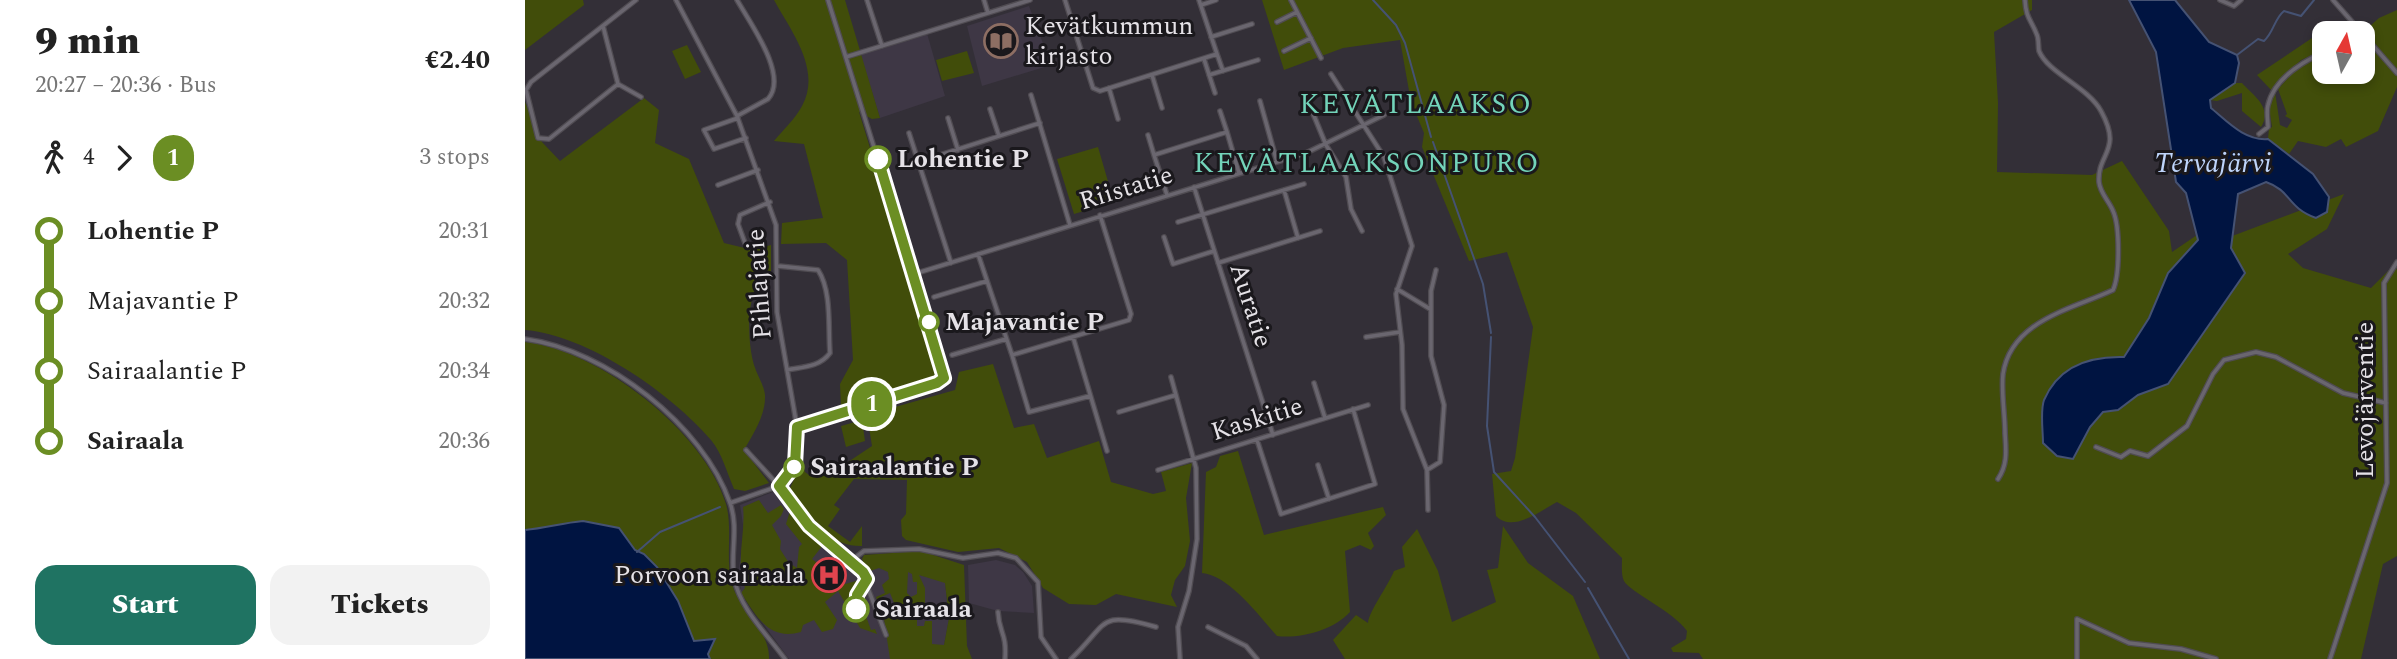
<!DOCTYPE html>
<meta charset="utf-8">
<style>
body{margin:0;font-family:Spectral,serif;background:#f2f2f2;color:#222;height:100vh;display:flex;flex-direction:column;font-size:26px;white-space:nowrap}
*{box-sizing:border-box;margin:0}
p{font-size:23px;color:#767676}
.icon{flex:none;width:38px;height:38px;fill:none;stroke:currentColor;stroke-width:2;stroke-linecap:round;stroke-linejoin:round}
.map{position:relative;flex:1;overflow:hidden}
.details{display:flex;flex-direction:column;background:#fff;width:525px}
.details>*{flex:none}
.badge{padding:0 14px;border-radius:23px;font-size:24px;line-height:46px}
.needle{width:46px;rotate:8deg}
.controls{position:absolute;left:1787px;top:21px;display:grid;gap:14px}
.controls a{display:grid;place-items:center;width:63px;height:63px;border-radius:14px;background:#fff;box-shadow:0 4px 10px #0003;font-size:35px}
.map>.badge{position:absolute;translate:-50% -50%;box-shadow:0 0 0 4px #fff}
.legs{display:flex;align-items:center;gap:10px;height:77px;padding:0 35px;font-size:23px}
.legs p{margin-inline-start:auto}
.summary{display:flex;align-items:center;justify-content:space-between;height:119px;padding:0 35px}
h1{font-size:38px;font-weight:800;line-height:52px}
.button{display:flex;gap:14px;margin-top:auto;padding:14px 35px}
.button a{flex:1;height:80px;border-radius:21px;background:#1f7362;color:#fff;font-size:28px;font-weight:800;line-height:80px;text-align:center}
.button a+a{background:#f2f2f2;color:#222}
ul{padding:0 35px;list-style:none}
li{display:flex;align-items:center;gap:24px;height:70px;font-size:26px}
li i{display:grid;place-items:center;width:10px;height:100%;margin:0 9px;background:currentColor}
li i::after{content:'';width:18px;height:18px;margin:-9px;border:5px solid;border-radius:50%;background:#fff}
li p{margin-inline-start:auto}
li:first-child i{background:linear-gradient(#0000 50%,currentColor 0)}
li:last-child i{background:linear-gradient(currentColor 50%,#0000 0)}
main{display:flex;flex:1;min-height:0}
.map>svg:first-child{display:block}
</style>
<main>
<section class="details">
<div class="summary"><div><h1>9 min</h1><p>20:27 – 20:36 · Bus</p></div><b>€2.40</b></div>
<div class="legs"><svg class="icon" aria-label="walk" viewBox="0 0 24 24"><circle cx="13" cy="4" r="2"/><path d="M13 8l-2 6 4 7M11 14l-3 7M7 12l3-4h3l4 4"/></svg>4<svg class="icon" aria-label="forward" viewBox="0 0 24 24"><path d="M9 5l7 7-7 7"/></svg><b class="badge" style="background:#6b8e23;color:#fff">1</b><p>3 stops</p></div>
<ul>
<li><i style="color:#6b8e23"></i><b>Lohentie P</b><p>20:31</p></li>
<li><i style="color:#6b8e23"></i><span>Majavantie P</span><p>20:32</p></li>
<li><i style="color:#6b8e23"></i><span>Sairaalantie P</span><p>20:34</p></li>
<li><i style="color:#6b8e23"></i><b>Sairaala</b><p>20:36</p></li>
</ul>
<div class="button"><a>Start</a><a>Tickets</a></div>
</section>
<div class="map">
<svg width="1872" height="659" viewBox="0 0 1872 659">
<rect width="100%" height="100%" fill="#332f37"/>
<path fill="#3e3745" d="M504,6L526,65L457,86L442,26Z
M401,30L420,96L355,118L334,50Z
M253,490L276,520L337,559L420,582L424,619L419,645L411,659H264L216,593L214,568L219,531L215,505Z
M471,560L490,565L498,572L507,586L509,613L473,611L444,603L443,565Z"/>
<path fill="#414d0a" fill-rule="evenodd" d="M0,0H58L59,5L0,50Z
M249,0H320L355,118L347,119L334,112L414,371L410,377L316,407L315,384L328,360L322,260L301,243L256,244L257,223L298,218L279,144L249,141C258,130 270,119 277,106C297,70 266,31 249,0Z
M737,0H1507V10L1469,32L1473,103L1472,172L1567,175L1597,161L1644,231L1647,252L1672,235L1694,241L1819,194L1802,229L1763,254L1778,268L1846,288L1863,271L1872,269V556L1858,564L1836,659H1178L1174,653L1148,652L1146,648L1161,639L1162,631C1148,611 1105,592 1099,581C1096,575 1097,565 1097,558L1051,513L1032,502C1015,511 988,533 971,516L967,474L986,471L990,458L1008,327L982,252L944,261L897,147L899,133L886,102L875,40L818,48L759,70Z
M1872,10V87L1853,131L1821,147L1816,139L1801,147L1773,141L1764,154L1743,139L1744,128L1747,127L1744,108L1750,92L1755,125L1762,128L1767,120L1760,116L1762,114L1753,89L1778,62L1799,53V72H1838L1837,33L1854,18Z
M1799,30L1805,33H1799V50L1776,60L1747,91L1732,75Z
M162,45L176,72L160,79L147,51Z
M442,51L449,73L417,81L411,60Z
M1710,83H1717C1729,96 1748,108 1736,127L1717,111V93L1692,101L1685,100Z
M119,98L134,110L130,143L164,159L199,243L228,250L246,245V271C219,283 222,341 229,365C232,375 239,385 240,395C241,415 228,434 219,450L244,483L220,491L209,489C202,473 197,453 186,440C146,393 62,335 0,330V102L17,142L35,161Z
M573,147L589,202L549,214L532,159Z
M0,342C74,350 180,432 201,504C208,529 200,558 207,584C215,612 245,630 244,659H0Z
M468,364L489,428L509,424L522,458L574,441L586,482L628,494L641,491L636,472L667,463L661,498L665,541L660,566L650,580L646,595L652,607L591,594L571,605L544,604L518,588L502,562L474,548L433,552L381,540L377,536L376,520L381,514L382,480L329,479L309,505L315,509L303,526L325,542L337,526V546C301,547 283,514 265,488L277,463L280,472L287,477L305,474L347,446L342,415L430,390L434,372Z
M337,420L340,441L321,447L316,426Z
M713,451L739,535L858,507L861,515L843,533L849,546L846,550L835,545L820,551L825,612C809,630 775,639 752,636C735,617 704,575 677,573L681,472L691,467L695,456Z
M234,500L243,513L256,505L259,509L256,516L247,525L256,541L255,549L264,563L272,568L274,547L277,544L261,524L266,508L286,533L310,551L306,553L298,545L287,559L307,574L313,586L338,579L343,593L334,597L346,630L350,629L352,634L335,628L313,591L300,602L312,620L308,629L297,632L289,620L278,625L276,632C244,641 232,617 216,593L220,588C210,563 221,533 218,507Z
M978,526L1003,563L1048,596L1075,659H820L808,640L831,615L843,623C844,611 863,586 869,571L880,567L877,547L892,529L913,571L927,622L971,602L962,570L973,568Z
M396,551L439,565L442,646L447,659H365L359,619L351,597L360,593L357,585L364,579L363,572L354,568L342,572L337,559L339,555ZM383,572L387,574L388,582H392V594L386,597L382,593ZM394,575L420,583L424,618L419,645L407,644V621H400L399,626H392V611L400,610V588ZM365,593L374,615L373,616H363L356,597Z"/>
<path fill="#001441" stroke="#455273" stroke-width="2" d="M1604,0H1650L1684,42L1712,55L1714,63L1710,83L1685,100L1686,108C1703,122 1720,141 1743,139L1788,174L1804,197L1802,212L1791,218C1761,207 1767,191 1741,182L1713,194L1706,248L1720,273L1643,384L1613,395L1593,410L1578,412L1565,427L1548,459L1532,456L1518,443C1518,431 1515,411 1519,400C1534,365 1566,356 1599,357L1624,318L1643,273L1673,240L1661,193L1651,182L1631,52Z
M58,521L94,528L110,550L119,554L132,567L153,601L169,641L190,639L183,654L185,659H0V530C21,528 37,523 58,521Z"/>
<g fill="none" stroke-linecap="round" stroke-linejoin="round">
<path stroke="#455273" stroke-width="2" d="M848,0L871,25L880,43L906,137
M1712,55L1733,39L1739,41C1749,32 1749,19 1759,11L1776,16L1789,0
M908,142L958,284L966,333
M966,337L962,426L969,472L1010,517L1060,582
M112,552L135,532L195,507
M1063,588L1104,659"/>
<g stroke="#504c52" stroke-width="6">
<path id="minor" d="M151,0L212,116L251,225L252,312L272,427L271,462L254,486L205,503
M212,0C225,23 264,76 243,99L212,116
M342,0L357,46
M459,0L463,13
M540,0L568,88L575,91L692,54L674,0
M766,0L796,58
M1695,0L1709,6L1716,0
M1808,0L1837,33
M676,5L691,0
M752,22L772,12
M78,26L93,84L116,97
M1838,34L1872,73
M686,37L727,24
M759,51L786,38
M692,54L698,71
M321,57L505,0
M679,59L690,93
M806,74L859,157L887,246L871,294L877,345L878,409L902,470L903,510
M627,75L637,108
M684,75L733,60
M93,84L24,139L13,138L1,90L6,82L111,0
M584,88L593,119
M780,94L801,145L821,177L826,209L837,231
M506,95L545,225
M735,101L752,162
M465,109L474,136
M695,111L702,132
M213,118L179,130L189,149L221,138
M423,118L433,150
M384,133L426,263
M1734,134L1743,127C1743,120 1741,112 1743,105C1749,79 1777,62 1799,52
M623,135L629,155
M393,162L515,123
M193,185L233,170
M669,187L748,435
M759,190L773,238
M642,195L629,155L702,132L714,173
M653,222L779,184
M639,237L648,264L689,251
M220,243L213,224L215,215L245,202
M453,254L487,355L604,320L606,314L575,215
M693,263L795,231
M253,266L293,270C307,291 303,328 305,353C295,367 277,367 262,370
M389,274L781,153L859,115
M872,289L905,309
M409,297L462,281
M548,337L582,451
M841,337L875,332
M0,339C81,350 178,425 205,503C214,528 205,553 209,578C215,609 242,634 260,659
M427,355L481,339
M487,355L504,412L565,396
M646,377L671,468L672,539L664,591L653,627L655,659
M789,383L800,418
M594,412L651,395
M272,427L412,383L420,375L303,0
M732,440L756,514L850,484L828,409
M1571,447L1596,457L1605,451L1623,456L1662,426L1688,374L1699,360L1731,352L1751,357L1818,393L1861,403
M221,450L254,486L284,526L335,568L361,635
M793,465L804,499
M633,470L843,405
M902,470L915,462L919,405L906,356V291L911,270
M1473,479C1483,464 1481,450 1480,433C1480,414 1476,392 1478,374C1486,320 1548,309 1588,290C1595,275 1595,226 1588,211C1584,201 1575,193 1574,182C1572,153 1598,151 1576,111C1563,87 1523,73 1514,51C1513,46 1514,40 1512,35C1506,19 1501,19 1500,0
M327,560L339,551L394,549L438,558L473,553L491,558L513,582L516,637L531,659
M473,612C474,633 482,633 480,659
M683,627L721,646L732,659
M546,659C584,623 572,610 631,627
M1552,659V619L1604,643L1656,649L1691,659
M1805,659L1862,483L1859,283L1872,262"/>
</g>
<use href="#minor" stroke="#6a666f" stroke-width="3.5"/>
</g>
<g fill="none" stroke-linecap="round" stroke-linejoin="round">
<g stroke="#fff" stroke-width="16">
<path id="line-1" d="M331,609L332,595L342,579L338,572L284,526L254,486L270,465L272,427L412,383L419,378L353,159"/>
</g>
<use href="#line-1" stroke="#6b8e23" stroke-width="10"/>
</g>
<defs>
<g id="library-ring" transform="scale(1.75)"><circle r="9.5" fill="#1a181c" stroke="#8d6e63" stroke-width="1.5"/><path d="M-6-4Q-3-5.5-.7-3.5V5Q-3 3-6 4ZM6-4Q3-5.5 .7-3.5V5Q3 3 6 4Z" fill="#8d6e63"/></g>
<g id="hospital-ring" transform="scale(1.75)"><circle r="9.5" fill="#1a181c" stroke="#e0444e" stroke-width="1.5"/><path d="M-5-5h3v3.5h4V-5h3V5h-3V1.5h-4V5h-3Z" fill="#e0444e"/></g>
</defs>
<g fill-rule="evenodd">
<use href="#library-ring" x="476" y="41"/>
<use href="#hospital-ring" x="304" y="575"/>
</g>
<g fill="#fff" stroke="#6b8e23" stroke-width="3.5">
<circle cx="353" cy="159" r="12"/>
<circle cx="404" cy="322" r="9"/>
<circle cx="269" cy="467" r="9"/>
<circle cx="331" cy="609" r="12"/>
</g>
<g text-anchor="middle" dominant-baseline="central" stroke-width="6" stroke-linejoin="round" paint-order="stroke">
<g font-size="26" fill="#e5e2e7" stroke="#1a181c" text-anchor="start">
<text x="500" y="26">Kevätkummun<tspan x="500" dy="30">kirjasto</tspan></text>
<text x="280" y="575" text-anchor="end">Porvoon sairaala</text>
</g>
<g font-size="26" font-weight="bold" fill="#e5e2e7" stroke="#1a181c" text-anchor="start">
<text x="372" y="159">Lohentie P</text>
<text x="420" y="322">Majavantie P</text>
<text x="285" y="467">Sairaalantie P</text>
<text x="350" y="609">Sairaala</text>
</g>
<g font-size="26" fill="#e5e2e7" stroke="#1a181c">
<text transform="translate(601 188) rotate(-17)">Riistatie</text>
<text transform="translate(234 284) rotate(-94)">Pihlajatie</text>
<text transform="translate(726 305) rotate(72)">Auratie</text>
<text transform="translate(1840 400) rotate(-90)">Levojärventie</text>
<text transform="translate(732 419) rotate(-17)">Kaskitie</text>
</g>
<g font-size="28" letter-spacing="2" fill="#73d4ba" stroke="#1a181c">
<text x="891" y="104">KEVÄTLAAKSO</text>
<text x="842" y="163">KEVÄTLAAKSONPURO</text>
</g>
<g font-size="28" font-style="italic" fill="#bed4fa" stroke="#1a181c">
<text x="1688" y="163">Tervajärvi</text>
</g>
</g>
</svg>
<div class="controls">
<a><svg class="needle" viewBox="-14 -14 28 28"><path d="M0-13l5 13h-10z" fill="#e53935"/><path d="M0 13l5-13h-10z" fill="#767676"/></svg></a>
</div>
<b class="badge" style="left:347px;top:404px;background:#6b8e23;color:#fff">1</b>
</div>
</main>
